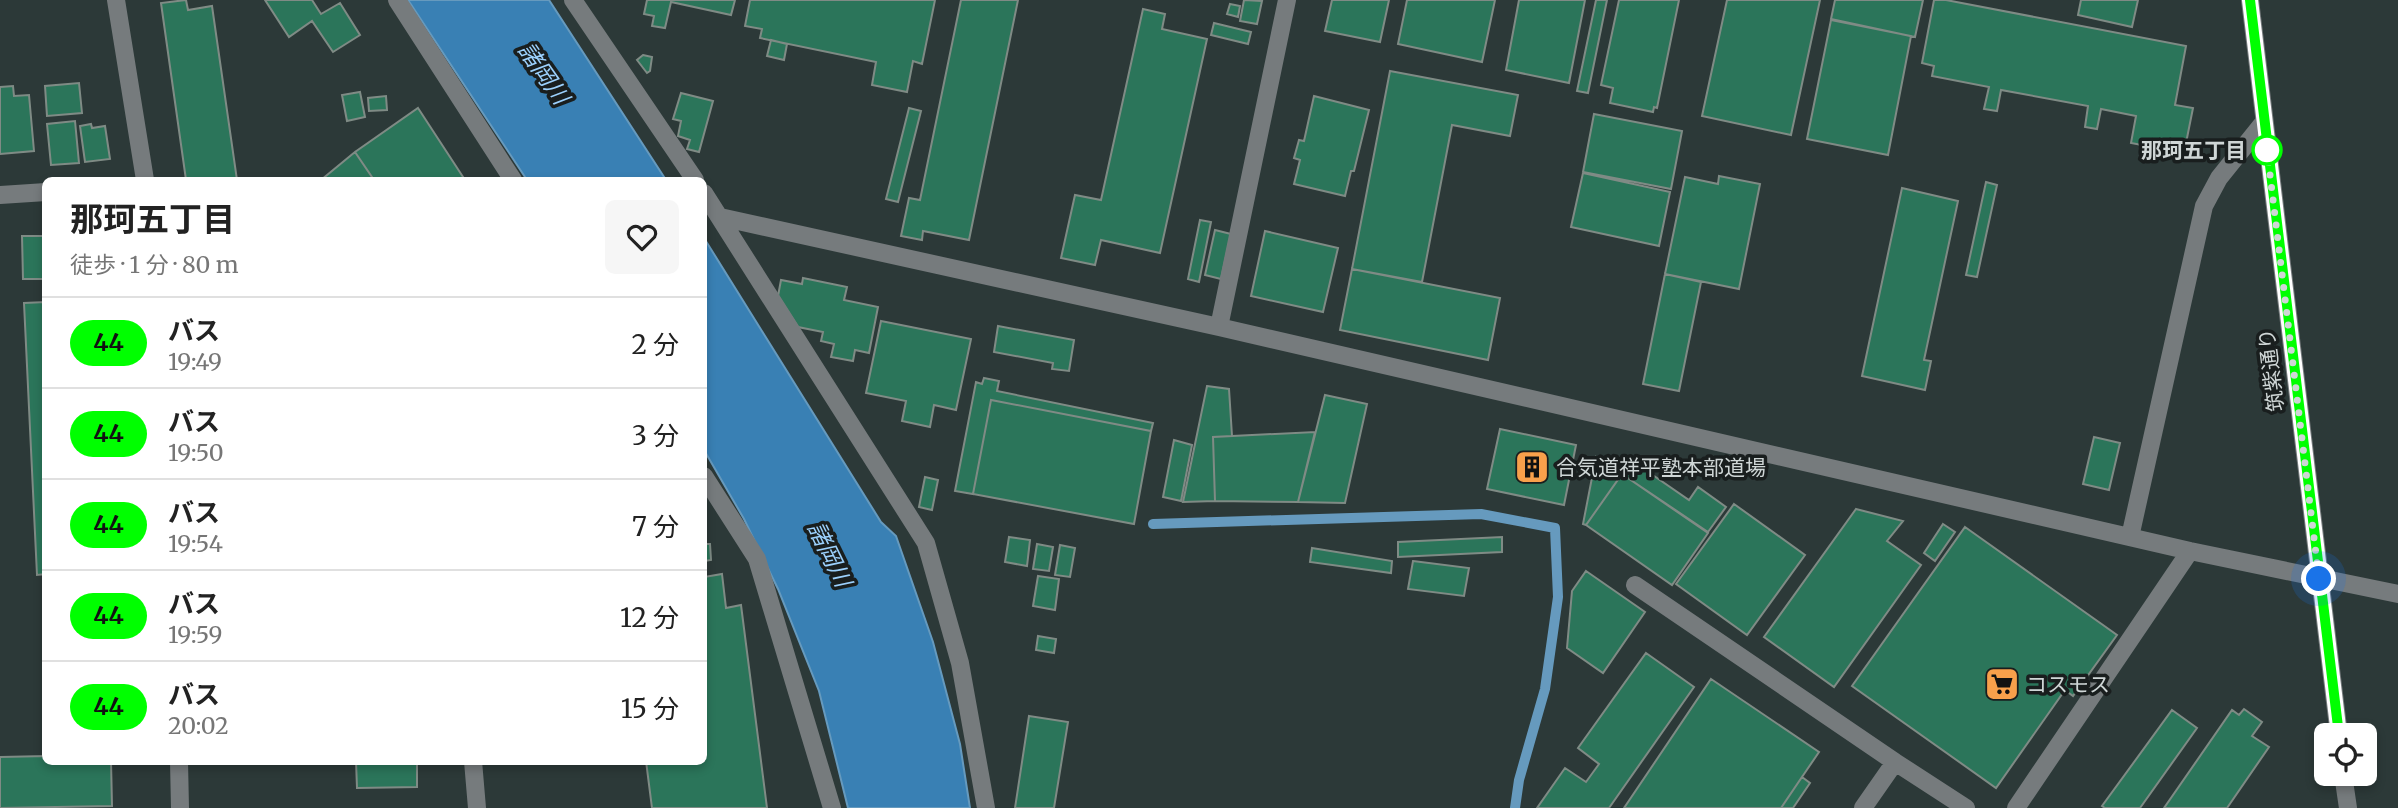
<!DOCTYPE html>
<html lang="ja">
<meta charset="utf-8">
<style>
body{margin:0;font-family:Merriweather,"Noto Sans JP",serif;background:#f6f6f6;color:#222;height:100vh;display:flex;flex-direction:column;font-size:26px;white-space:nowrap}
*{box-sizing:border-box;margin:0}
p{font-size:23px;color:#767676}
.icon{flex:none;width:38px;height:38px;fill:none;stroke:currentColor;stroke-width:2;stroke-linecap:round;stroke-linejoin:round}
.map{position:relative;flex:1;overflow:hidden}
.details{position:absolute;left:42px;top:177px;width:665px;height:588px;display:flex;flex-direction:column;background:#fff;border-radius:10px;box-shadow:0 4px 10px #0003}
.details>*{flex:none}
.badge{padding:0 14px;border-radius:23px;font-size:24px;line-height:46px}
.tools{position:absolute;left:2314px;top:723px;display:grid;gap:14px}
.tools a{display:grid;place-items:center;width:63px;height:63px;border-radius:10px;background:#fff;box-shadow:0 4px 10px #0003;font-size:35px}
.you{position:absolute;width:35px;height:35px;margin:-18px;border:5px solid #fff;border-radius:50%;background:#1a73e8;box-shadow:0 0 0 10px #1a73e833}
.map>.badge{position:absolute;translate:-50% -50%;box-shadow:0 0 0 4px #fff}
.round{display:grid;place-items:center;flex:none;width:74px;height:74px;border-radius:10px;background:#f6f6f6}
.summary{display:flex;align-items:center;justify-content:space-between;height:119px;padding:0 28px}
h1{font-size:33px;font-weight:700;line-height:52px}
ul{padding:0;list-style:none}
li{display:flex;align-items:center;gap:21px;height:91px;padding:0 28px;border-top:2px solid #e0e0e0}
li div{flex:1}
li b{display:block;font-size:26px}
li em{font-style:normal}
li .badge{min-width:77px;font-weight:700;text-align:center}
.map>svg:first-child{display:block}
</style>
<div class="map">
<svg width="2398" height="808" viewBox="0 0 2398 808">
<rect width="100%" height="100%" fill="#2c3938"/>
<path fill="#3980b4" stroke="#669abe" stroke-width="2" d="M408,0H549L666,180H527Z
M704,238L881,522L896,536L933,642L960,744L970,808H848L819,691L778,589L744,519L704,450Z"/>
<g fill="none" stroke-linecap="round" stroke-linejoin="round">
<path stroke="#669abe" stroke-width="10" d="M1153,524L1481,514L1555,528L1558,597L1545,689L1519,780L1515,808"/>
</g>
<path fill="#2b755a" stroke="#7f8b85" stroke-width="2" d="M186,0L188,10L212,6L237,180H186L161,3Z
M265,0H312L321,14L340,3L360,35L333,52L312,21L289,37Z
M647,0H735L731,15L671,2L665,28L652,26L654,16L644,14Z
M750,0H935L922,64L913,61L907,92L872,85L876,62L760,38L762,29L745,26Z
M961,0H1018L969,240L923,231L922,240L901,236L909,198L920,200Z
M1244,0L1262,1L1257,24L1240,21Z
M1332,0H1389L1380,42L1325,31Z
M1407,0H1495L1482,62L1398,44Z
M1519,0H1585L1569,83L1506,70Z
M1596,0H1607L1588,93L1577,91Z
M1619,0H1679L1657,108L1654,107L1653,112L1610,103L1613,88L1601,85Z
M1727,0H1820L1791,135L1702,116Z
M1835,0H1923L1915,37L1831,19Z
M1934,0H1946L2186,46L2175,105L2193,108L2184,153L2131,143L2136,116L2101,109L2097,129L2085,127L2088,106L2001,90L1997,111L1984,109L1989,87L1932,76L1934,66L1922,63Z
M2081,0H2138L2132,27L2078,15Z
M1230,4L1240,6L1238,17L1227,14Z
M1143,9L1165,14L1162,29L1207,39L1160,253L1101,240L1095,265L1061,258L1075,195L1101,200Z
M1831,20L1911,36L1888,155L1807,139Z
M1214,23L1251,32L1248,44L1211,35Z
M771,40L787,44L784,60L767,56Z
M643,55L652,57L650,71L647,73L637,60Z
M1390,71L1518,95L1510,136L1452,125L1422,282L1352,269Z
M79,83L82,113L47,116L45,86Z
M13,86L14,96L29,95L34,151L0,154V87Z
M360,92L365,117L347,121L342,95Z
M681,93L713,101L699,152L687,149L690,140L678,136L681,121L673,119Z
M386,96L387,110L369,111L368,98Z
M1314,96L1369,110L1354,171H1351L1345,196L1294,184L1300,160L1294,158L1299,140L1304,141Z
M418,108L465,180H374L355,152Z
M909,108L921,111L898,202L886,199Z
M1594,114L1682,131L1671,189L1583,172Z
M75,121L79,163L51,165L47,124Z
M91,124L92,128L105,126L110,159L85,162L80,126Z
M355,152L374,180H321Z
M1583,173L1670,192L1659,246L1571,227Z
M1719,176L1760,184L1739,289L1665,274L1685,177L1718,184Z
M1986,182L1997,185L1977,277L1966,275Z
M1902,188L1958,201L1924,360L1931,361L1925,390L1862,376Z
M1200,220L1211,222L1199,282L1188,279Z
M1215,230L1231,234L1221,279L1205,275Z
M1265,231L1338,248L1323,312L1251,296Z
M22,236H46V279H23Z
M1352,269L1500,298L1488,360L1340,330Z
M1665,274L1701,282L1679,391L1643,384Z
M803,278L847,287L844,300L878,307L869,353L855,350L853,361L831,357L834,344L821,341L823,332L798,327L778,296L781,280L802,284Z
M46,302V574L37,575L24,303Z
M881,321L971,339L956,410L934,405L930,427L902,421L906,401L866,393Z
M998,326L1074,340L1069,371L1052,369L1053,363L994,352Z
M984,378L999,381L997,391L1153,423L1151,431L991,400L973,494L955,491L976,382L982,384Z
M1207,386L1229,389L1232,436L1213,437L1215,501L1183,502Z
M1325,395L1367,404L1345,503L1298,502Z
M991,400L1151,431L1134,524L973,494Z
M1500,429L1576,445L1564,505L1487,489Z
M1315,432L1298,502L1215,501L1213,437Z
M2094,437L2120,443L2109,490L2083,484Z
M1174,440L1192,445L1181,501L1163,497Z
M1596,457L1622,474L1586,525L1583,524Z
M1631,460L1689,500L1698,487L1726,507L1708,532L1622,474Z
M1622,474L1708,533L1672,585L1586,525Z
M925,477L938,480L932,510L919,507Z
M1734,504L1805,555L1747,635L1676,584Z
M1856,509L1903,521L1887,541L1921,565L1834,687L1764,637Z
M1943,524L1955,532L1935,561L1924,553Z
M1965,527L2117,635L2073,696L2065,690L1996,788L1852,686Z
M1009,537L1030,540L1027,566L1005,562Z
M1502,537V552L1398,557V542Z
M704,544H710L711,560L704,561Z
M1037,544L1053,547L1049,571L1033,569Z
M1060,545L1075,548L1070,577L1055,575Z
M1312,548L1392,561L1391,573L1310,562Z
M1413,561L1469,568L1464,596L1408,589Z
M1586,571L1645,612L1603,673L1567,648L1572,591Z
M722,574L726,608L741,605L767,808H652L646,761H704V577Z
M1038,576L1059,579L1055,610L1033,606Z
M1038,636L1056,639L1054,653L1036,650Z
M1646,653L1694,687L1609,808H1537L1565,768L1586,782L1599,764L1578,748Z
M1711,679L1819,752L1802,777L1781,808H1624Z
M2244,709L2262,722L2252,736L2269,747L2227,808H2164L2232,710L2239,715Z
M2172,710L2197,728L2140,808H2105L2102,806Z
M1029,716L1068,722L1054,808H1015Z
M46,756V761H111L112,806L0,808V757Z
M356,761H417V787L357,788Z
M1802,777L1810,783L1793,808H1781Z"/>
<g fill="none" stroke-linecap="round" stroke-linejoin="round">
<path stroke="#767b7d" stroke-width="18" d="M116,0L145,180
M397,0L513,180
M573,0L695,180
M2250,0L2339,735
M704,193L926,543L960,663L986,808
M0,195L46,192
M720,217L1219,327L2190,551L2398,594
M1219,327L1287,0
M704,476L757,559L832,808
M2130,537L2204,206L2219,178L2264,122
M1635,585L1895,762L1863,808
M179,761L180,808
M473,761L477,808
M1895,762L1966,808
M2343,774L2348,808
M2016,808L2190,551"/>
</g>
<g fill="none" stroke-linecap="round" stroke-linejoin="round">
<g stroke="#fff" stroke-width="16">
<path id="line" d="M2250,0L2339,735"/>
</g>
<use href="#line" stroke="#0f0" stroke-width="10"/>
<path stroke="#cfd6d6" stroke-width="7" stroke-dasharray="0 12.6" d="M2267,150L2319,579"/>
</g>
<defs>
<g id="building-square" transform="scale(1.75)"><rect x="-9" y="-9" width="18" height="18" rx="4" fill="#f8a04b" stroke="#191e1e"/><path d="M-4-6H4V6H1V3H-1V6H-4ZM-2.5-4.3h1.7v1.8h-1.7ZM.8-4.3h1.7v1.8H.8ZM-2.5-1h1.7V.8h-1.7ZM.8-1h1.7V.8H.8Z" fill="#111"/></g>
<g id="supermarket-square" transform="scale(1.75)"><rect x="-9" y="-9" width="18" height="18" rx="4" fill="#f8a04b" stroke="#191e1e"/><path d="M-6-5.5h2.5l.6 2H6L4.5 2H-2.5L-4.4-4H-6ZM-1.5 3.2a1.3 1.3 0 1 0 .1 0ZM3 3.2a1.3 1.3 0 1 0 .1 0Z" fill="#111"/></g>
</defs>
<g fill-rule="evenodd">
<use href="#building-square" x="1532" y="467"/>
<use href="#supermarket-square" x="2002" y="684"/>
</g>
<circle fill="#fff" stroke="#0f0" stroke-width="3.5" cx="2267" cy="150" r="14"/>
<g text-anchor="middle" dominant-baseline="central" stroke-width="7" stroke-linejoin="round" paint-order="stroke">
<g font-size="21" font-weight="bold" fill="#cfd6d6" stroke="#191e1e" text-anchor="end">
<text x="2246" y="150">那珂五丁目</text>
</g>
<g font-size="21" fill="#cfd6d6" stroke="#191e1e">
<text transform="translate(2271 370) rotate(-97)">筑紫通り</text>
</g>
<g font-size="21" fill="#cfd6d6" stroke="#191e1e" text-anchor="start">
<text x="1556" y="467">合気道祥平塾本部道場</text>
<text x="2026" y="684">コスモス</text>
</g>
<g font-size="23" font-style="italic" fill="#9cd1fd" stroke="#191e1e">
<text transform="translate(544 73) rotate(55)">諸岡川</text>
<text transform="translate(830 554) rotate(64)">諸岡川</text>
</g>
</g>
</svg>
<div class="tools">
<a><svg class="icon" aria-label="locate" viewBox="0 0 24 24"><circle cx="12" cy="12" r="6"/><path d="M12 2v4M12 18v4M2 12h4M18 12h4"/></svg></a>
</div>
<div class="you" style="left:2319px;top:579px"></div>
<section class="details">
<div class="summary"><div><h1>那珂五丁目</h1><p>徒歩 · 1 分 · 80 m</p></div><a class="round"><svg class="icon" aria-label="heart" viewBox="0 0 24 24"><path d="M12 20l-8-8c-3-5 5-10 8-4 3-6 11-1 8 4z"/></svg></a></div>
<ul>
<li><span class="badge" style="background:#0f0;color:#111">44</span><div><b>バス</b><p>19:49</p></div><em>2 分</em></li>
<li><span class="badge" style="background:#0f0;color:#111">44</span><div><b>バス</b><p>19:50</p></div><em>3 分</em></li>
<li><span class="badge" style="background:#0f0;color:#111">44</span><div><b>バス</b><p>19:54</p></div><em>7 分</em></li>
<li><span class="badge" style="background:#0f0;color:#111">44</span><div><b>バス</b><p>19:59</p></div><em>12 分</em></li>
<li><span class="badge" style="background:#0f0;color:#111">44</span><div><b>バス</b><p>20:02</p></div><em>15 分</em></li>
</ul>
</section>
</div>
